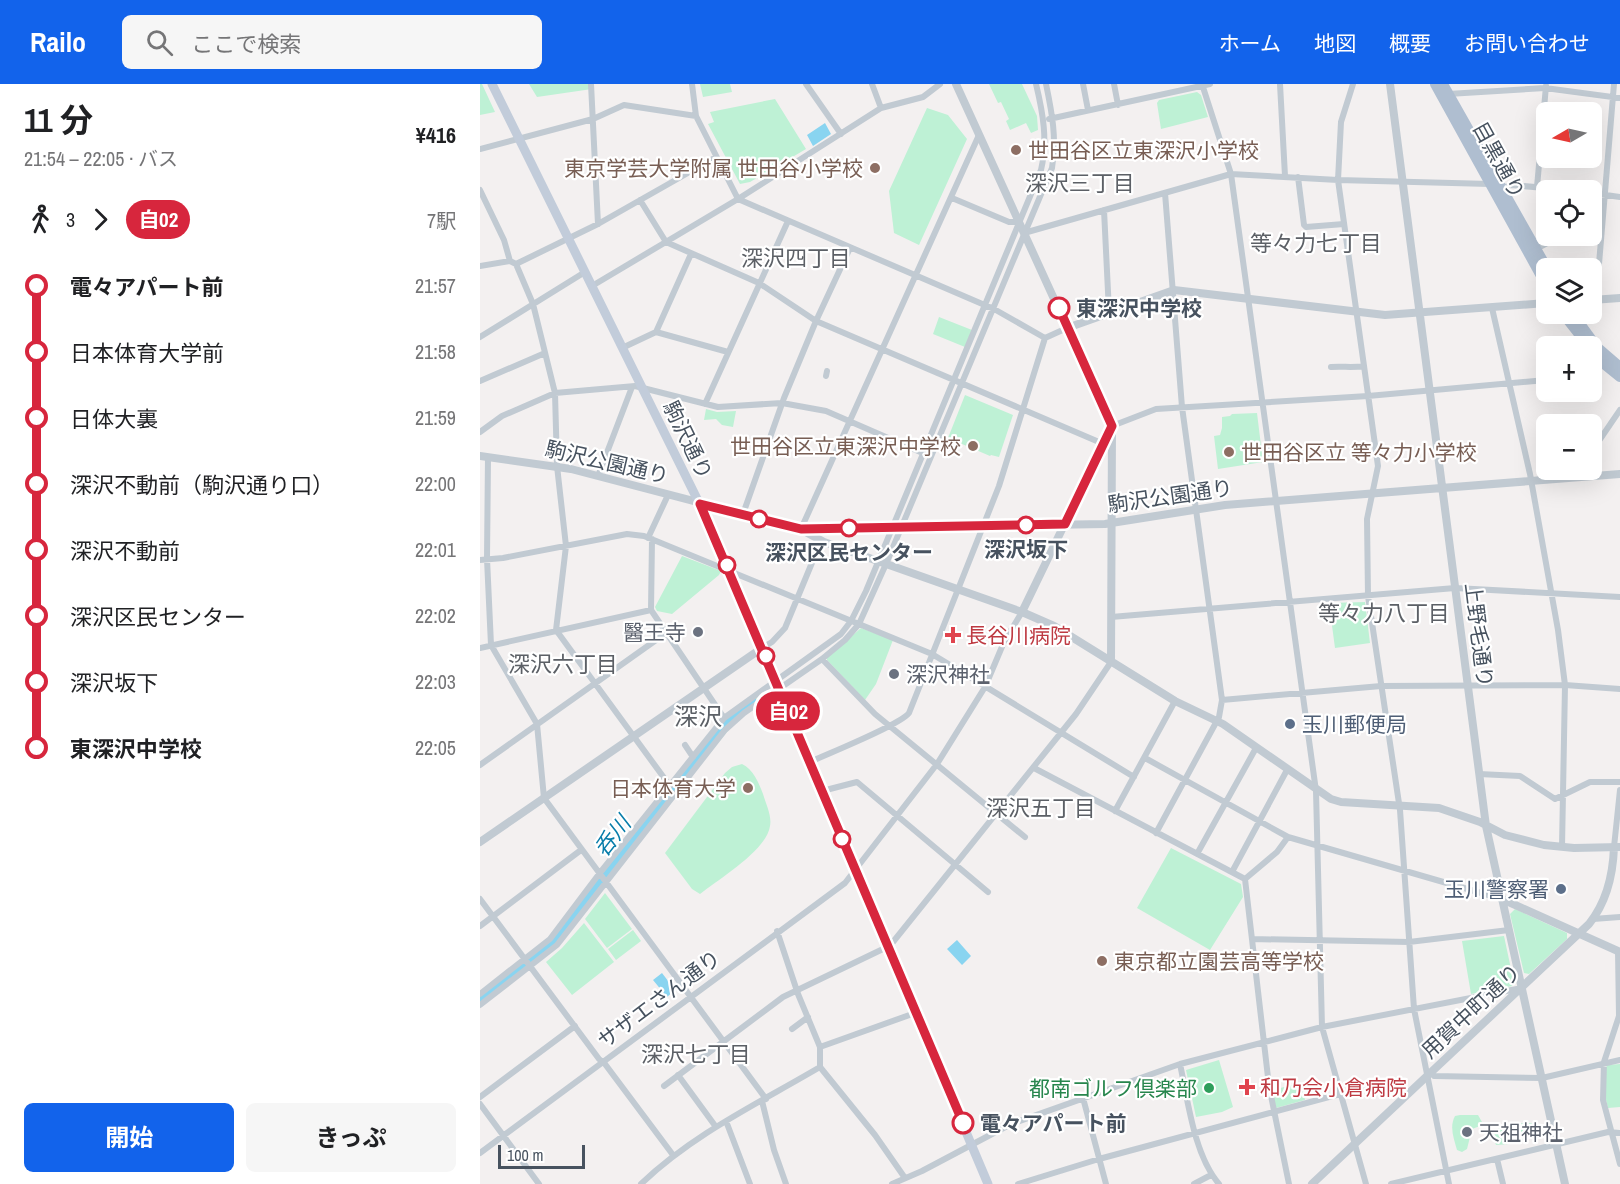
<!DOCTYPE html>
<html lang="ja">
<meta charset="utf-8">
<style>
body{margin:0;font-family:"Archivo Narrow","Noto Sans JP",sans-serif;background:#f6f6f6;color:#202124;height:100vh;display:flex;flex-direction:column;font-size:22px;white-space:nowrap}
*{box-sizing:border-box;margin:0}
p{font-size:20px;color:#757577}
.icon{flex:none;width:33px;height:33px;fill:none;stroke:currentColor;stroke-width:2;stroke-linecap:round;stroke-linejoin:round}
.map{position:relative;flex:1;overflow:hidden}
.sheet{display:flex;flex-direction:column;background:#fff;width:480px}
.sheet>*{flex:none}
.badge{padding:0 12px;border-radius:20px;font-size:21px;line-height:39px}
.needle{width:39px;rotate:261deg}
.buttons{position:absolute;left:1056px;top:18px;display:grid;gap:12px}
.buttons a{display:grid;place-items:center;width:66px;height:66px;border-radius:9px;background:#fff;box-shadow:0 6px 24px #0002;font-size:30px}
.scale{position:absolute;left:18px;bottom:15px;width:87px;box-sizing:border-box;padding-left:6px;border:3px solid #47525f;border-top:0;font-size:16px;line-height:21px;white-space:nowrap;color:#47525f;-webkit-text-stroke:4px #fff;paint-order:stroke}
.map>.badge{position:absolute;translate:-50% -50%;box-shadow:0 0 0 3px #fff}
.legs{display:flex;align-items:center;gap:9px;height:66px;padding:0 24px;font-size:20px}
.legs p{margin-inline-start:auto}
.summary{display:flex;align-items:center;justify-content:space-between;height:102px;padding:0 24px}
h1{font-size:33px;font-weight:700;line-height:45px}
.cta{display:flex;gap:12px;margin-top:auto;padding:12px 24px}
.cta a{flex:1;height:69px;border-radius:9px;background:#1263eb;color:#fff;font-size:24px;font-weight:700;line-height:69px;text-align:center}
.cta a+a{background:#f6f6f6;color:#202124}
ul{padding:0 24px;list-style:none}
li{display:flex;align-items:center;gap:21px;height:66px;font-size:22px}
li i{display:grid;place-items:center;width:9px;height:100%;margin:0 8px;background:currentColor}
li i::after{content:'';width:15px;height:15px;margin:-8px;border:4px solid;border-radius:50%;background:#fff}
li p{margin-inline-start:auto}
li:first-child i{background:linear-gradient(#0000 50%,currentColor 0)}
li:last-child i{background:linear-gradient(currentColor 50%,#0000 0)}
header{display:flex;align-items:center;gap:36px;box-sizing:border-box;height:84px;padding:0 30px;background:#1263eb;color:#fff}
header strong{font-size:28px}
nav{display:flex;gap:33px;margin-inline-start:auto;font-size:21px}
.search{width:420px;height:54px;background:#f6f6f6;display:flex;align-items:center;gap:15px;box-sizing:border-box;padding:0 21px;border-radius:9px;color:#757577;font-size:22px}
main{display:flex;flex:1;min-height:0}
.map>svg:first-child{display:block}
</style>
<header>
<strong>Railo</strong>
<div class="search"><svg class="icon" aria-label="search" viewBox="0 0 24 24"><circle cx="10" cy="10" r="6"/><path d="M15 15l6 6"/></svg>ここで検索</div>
<nav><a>ホーム</a><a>地図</a><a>概要</a><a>お問い合わせ</a></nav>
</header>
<main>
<section class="sheet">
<div class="summary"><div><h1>11 分</h1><p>21:54 – 22:05 · バス</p></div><b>¥416</b></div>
<div class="legs"><svg class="icon" aria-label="walk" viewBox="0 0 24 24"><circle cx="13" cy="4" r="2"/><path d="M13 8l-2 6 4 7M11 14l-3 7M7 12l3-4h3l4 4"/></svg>3<svg class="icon" aria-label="forward" viewBox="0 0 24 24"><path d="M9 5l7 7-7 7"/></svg><b class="badge" style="background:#d7263d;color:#fff">自02</b><p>7駅</p></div>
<ul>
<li><i style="color:#d7263d"></i><b>電々アパート前</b><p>21:57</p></li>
<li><i style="color:#d7263d"></i><span>日本体育大学前</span><p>21:58</p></li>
<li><i style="color:#d7263d"></i><span>日体大裏</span><p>21:59</p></li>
<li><i style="color:#d7263d"></i><span>深沢不動前（駒沢通り口）</span><p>22:00</p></li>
<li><i style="color:#d7263d"></i><span>深沢不動前</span><p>22:01</p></li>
<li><i style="color:#d7263d"></i><span>深沢区民センター</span><p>22:02</p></li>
<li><i style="color:#d7263d"></i><span>深沢坂下</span><p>22:03</p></li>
<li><i style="color:#d7263d"></i><b>東深沢中学校</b><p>22:05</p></li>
</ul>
<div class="cta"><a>開始</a><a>きっぷ</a></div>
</section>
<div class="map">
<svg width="1140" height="1100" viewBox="0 0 1140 1100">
<rect width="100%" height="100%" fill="#f3f0f0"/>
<path fill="#bef1d5" d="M0,0H2L15,28L0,31Z
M49,0H111L112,5L57,13Z
M220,0H250L252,8L223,13Z
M509,0H542L557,32L558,46L551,49L546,39L530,46L526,37L529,35L521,18L518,19Z
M717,8L721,11L728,33L681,45L677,19L679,16Z
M295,15L326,65L270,98L260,100L228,40L234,38L230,28Z
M447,24L468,31L487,55L439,161L414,149L409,107Z
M459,233L492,246L485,263L453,250Z
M485,311L533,331L519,373L511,371L510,372L468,354Z
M226,325L237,328L256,327L253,343L242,341L236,335L224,336Z
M777,329L783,378L738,385L734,352L740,351L742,344V333L750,332L752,330Z
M202,472L241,487L239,491L192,530L177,527L175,523Z
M885,518L890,559L855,564L849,519Z
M381,544L413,556L396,600L385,616L347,576V574Z
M284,606L287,610L264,627L75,860L0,918V912L73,856L222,664L246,636Z
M262,680C273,685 279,699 283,710C286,720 292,732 290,742C287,766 239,795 220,810L212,805L185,769L245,689L252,683Z
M691,764L761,800L763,813L730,866L657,824Z
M125,809L152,845L127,864L105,835Z
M1035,825L1087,849V855L1049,890L1044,889L1030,830Z
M104,839L134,878L92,911L66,878L82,864Z
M153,846L161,857L136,876L128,865Z
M1024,852L1034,899L1032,902L991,910L982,857Z
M739,976L753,1023L742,1028L716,1033L706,986Z
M1140,980V1023L1128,1024L1126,1016V983L1128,981Z
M821,999L825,1016L796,1024L792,1006Z
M980,1031H998L1002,1038L1000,1042L992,1045L987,1065L982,1068L977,1066C974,1055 969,1043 975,1032Z
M1051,1039L1057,1042L1059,1047L1056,1051L1030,1060L1016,1061L1013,1052L1022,1040Z"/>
<path fill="#89d4f0" d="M345,39L351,50L333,62L327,51Z
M477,856L491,872L482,881L467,865Z
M182,889L195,906L187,913L173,896Z"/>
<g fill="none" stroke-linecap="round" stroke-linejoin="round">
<path stroke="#89d4f0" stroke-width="10" d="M0,914L74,857L220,669L244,642L272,618"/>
<path stroke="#c1cad2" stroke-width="6" d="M111,0L118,140
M212,0L216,32L258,115L514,225L565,254
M326,0L361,50
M392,0L401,24
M603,0L608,26
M634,0L638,21
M722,0L751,90L836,707L842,943L886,1100
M800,0L805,92
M873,0L861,38L858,96L898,382L887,435L888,512L920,726L934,925L969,1100
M968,10L1065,4L1140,14
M569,35L730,0
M0,65L113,35L144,21L216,32
M818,93L824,141L826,143L864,140
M1057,103L1066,2
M1021,104L1031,101L1089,106
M0,106L24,156L30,177
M1112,109L1140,113
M472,114L529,138H539
M160,116L186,158L279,199L336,237L619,358L632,366
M624,126L629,228
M544,149L751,90L858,96L1010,100
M1088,152L1121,155
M1056,165L1080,152
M36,180L53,220L75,309L77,382L86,462L76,546L190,702
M0,182L30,177L36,180L118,140L236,73
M112,202L258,115L401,24L443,13L460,0
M1116,216L1134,0
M1012,224L1050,390L1078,546L1085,601L1082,763
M176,248L248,268
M0,253L105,188
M142,264L176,248L211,170
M851,283C863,282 872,284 884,282
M346,292L347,287
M0,297L65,269
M225,320L308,137
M632,342L676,325L888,312L1066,296
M0,348L22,332L75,309L155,302L238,323L302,319L346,327L445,370
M1112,367L1140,326
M8,373L7,475L11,561L57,640L64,714L286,1015
M118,392L152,303
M263,430L304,314L336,237L370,164
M321,445L499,51
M168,454L188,411
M172,455L171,526L244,634
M0,476L23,474L147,450L164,452L452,570L654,693
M631,533L975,504L1140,513
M0,564L171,526
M282,564L292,558L305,544L341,457
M342,575L395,630L545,753
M742,616L901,602L1085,601L1140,605
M205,661L213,673
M665,674L808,753L1022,815
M330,678C347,670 420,641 429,629L519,402L565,254L587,244
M0,681L186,549
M554,684L765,795
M999,690L1040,692L1075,715L1110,698H1140
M342,707L377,698L508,808
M635,727L695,617
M676,749L739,633L742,616L702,323L685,109
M1134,763L1140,706
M717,770L776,664
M752,788L807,686
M765,795L789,1002L809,1100
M765,795L797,768L808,753
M0,815L119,975L125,980L193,1071
M1113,835L1140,833
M0,842L101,766
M297,847L318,910L340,963
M772,855L929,858L1029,846
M1138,867L1139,932L1124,978L1123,1016L1140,1080
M0,910L70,855L119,790L244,634L361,550L371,537L386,507L561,86C568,57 563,29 556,0
M0,921L77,861L245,646L264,629L342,575L365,556L379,540L406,480L572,84C577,55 572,29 566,0
M312,945L328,933
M700,980C708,1017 714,1071 739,1100
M340,983L395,1051L425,1094
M951,988L954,992L1062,994L1140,976
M198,991L236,1043
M184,1002L303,913L403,865L413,858L596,630L631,578
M0,1013L95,942
M603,1014L626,1100
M282,1017L294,1066L306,1100
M0,1020L59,1100
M246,1037L270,1100
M0,1069L365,799L457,680L505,603L524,558L542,528
M1017,1075L1023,1100
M161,1100C213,1050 279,1019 340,983V963L435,929
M412,1100L442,1087L531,1040L700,980L842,943L1042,904
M538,1100L619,1075L860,1010
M714,1100L731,1091
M911,1100L1128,1048L1140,1049"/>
<path stroke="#c1cad2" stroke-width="8" d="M476,0L632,342L631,578
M910,0L1006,742L1085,1100
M1112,216L1140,214
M587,244L694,206L905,231L1066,219
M0,372L91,385L321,445L625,440L745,421L1140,390
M322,446L344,458L542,528L574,542L695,617L743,640L851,715L861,718L959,724L1000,738L1025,751L1064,761L1094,764L1140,763
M542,528L631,344
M0,758L282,564
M1022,815L1140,868
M832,1100L1109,840C1126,819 1133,791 1134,763"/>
<path stroke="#c2ccda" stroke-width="9" d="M12,0L226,433L508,1100"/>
<path stroke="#afbed0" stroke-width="10" d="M955,0L1066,201
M963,0L1067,184
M1083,230L1105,258
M1093,230L1117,263L1140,283
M1112,266L1119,276L1140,293"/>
</g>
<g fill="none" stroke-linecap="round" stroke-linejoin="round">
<g stroke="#fff" stroke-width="14">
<path id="line-1" d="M483,1039L220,420L321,445L585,440L632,342L579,224"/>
</g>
<use href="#line-1" stroke="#d7263d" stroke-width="9"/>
</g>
<g fill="#8d6e63" stroke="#fff" stroke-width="2">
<circle cx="536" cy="66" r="6"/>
<circle cx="395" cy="84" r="6"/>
<circle cx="493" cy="362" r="6"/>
<circle cx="749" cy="368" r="6"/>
<circle cx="268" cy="704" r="6"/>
<circle cx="622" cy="877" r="6"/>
</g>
<g fill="#fff" stroke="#d7263d" stroke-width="3">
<circle cx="579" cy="224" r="10"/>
<circle cx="279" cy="435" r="8"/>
<circle cx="546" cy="441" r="8"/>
<circle cx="369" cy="444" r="8"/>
<circle cx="247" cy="481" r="8"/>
<circle cx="286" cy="572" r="8"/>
<circle cx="362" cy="755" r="8"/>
<circle cx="483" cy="1039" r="10"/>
</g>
<g fill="#6b7280" stroke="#fff" stroke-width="2">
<circle cx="218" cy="548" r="6"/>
<circle cx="414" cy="590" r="6"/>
<circle cx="987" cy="1048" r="6"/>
</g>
<g fill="#e0444e" stroke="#fff" stroke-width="2">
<path d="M470 542h6v6h6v6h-6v6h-6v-6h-6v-6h6z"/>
<path d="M764 994h6v6h6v6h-6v6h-6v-6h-6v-6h6z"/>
</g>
<g fill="#5c6f8a" stroke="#fff" stroke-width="2">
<circle cx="810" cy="640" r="6"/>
<circle cx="1081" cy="805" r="6"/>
</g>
<circle fill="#2e9e5b" stroke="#fff" stroke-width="2" cx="729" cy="1004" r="6"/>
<g text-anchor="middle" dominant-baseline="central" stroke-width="4.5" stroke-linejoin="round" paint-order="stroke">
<g font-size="21" fill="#785e54" stroke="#fff" text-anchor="start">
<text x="548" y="66">世田谷区立東深沢小学校</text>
<text x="383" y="84" text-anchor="end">東京学芸大学附属 世田谷小学校</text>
<text x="481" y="362" text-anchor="end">世田谷区立東深沢中学校</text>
<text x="761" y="368">世田谷区立 等々力小学校</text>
<text x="256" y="704" text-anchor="end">日本体育大学</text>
<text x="634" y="877">東京都立園芸高等学校</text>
</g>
<g font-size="21" fill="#47525f" stroke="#fff">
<text transform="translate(1019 76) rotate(61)">目黒通り</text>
<text transform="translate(208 356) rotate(64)">駒沢通り</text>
<text transform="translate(127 378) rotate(13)">駒沢公園通り</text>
<text transform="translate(690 412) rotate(-8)">駒沢公園通り</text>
<text transform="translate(999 551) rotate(83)">上野毛通り</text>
<text transform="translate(179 915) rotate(-37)">サザエさん通り</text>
<text transform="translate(991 927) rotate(-43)">用賀中町通り</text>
</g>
<g font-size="21" font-weight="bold" fill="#47525f" stroke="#fff" text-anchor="start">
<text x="596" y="224">東深沢中学校</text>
<text x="546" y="465" text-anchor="middle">深沢坂下</text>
<text x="369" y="468" text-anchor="middle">深沢区民センター</text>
<text x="500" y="1039">電々アパート前</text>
</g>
<g font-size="21" fill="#5b616d" stroke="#fff" text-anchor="start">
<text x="206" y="548" text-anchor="end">醫王寺</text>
<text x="426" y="590">深沢神社</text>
<text x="999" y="1048">天祖神社</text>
</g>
<g font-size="21" fill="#be3a42" stroke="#fff" text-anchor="start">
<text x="486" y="551">長谷川病院</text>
<text x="780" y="1003">和乃会小倉病院</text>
</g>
<g font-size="21" fill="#4e5e75" stroke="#fff" text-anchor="start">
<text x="822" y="640">玉川郵便局</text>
<text x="1069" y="805" text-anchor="end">玉川警察署</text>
</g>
<g font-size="21" fill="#27864d" stroke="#fff" text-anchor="end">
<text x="717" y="1004">都南ゴルフ倶楽部</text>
</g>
<g font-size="22" fill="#5c6066" stroke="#fff">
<text x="600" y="99">深沢三丁目</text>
<text x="836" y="159">等々力七丁目</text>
<text x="316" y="174">深沢四丁目</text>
<text x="904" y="529">等々力八丁目</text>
<text x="83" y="580">深沢六丁目</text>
<text x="561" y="724">深沢五丁目</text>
<text x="216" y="970">深沢七丁目</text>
</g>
<g font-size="22" font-style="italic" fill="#087daa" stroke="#fff">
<text transform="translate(132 752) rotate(-52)">呑川</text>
</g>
<g font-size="24" fill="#5c6066" stroke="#fff">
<text x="218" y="632">深沢</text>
</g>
</g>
</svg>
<div class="buttons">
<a><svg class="needle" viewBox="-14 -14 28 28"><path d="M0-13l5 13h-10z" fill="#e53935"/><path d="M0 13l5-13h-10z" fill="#757577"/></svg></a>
<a><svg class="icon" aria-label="locate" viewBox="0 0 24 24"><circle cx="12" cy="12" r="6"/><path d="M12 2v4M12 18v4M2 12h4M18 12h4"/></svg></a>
<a><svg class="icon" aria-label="layers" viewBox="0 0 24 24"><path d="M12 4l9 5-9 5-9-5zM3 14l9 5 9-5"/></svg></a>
<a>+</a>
<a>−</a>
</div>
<div class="scale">100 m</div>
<b class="badge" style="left:308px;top:627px;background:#d7263d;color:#fff">自02</b>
</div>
</main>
